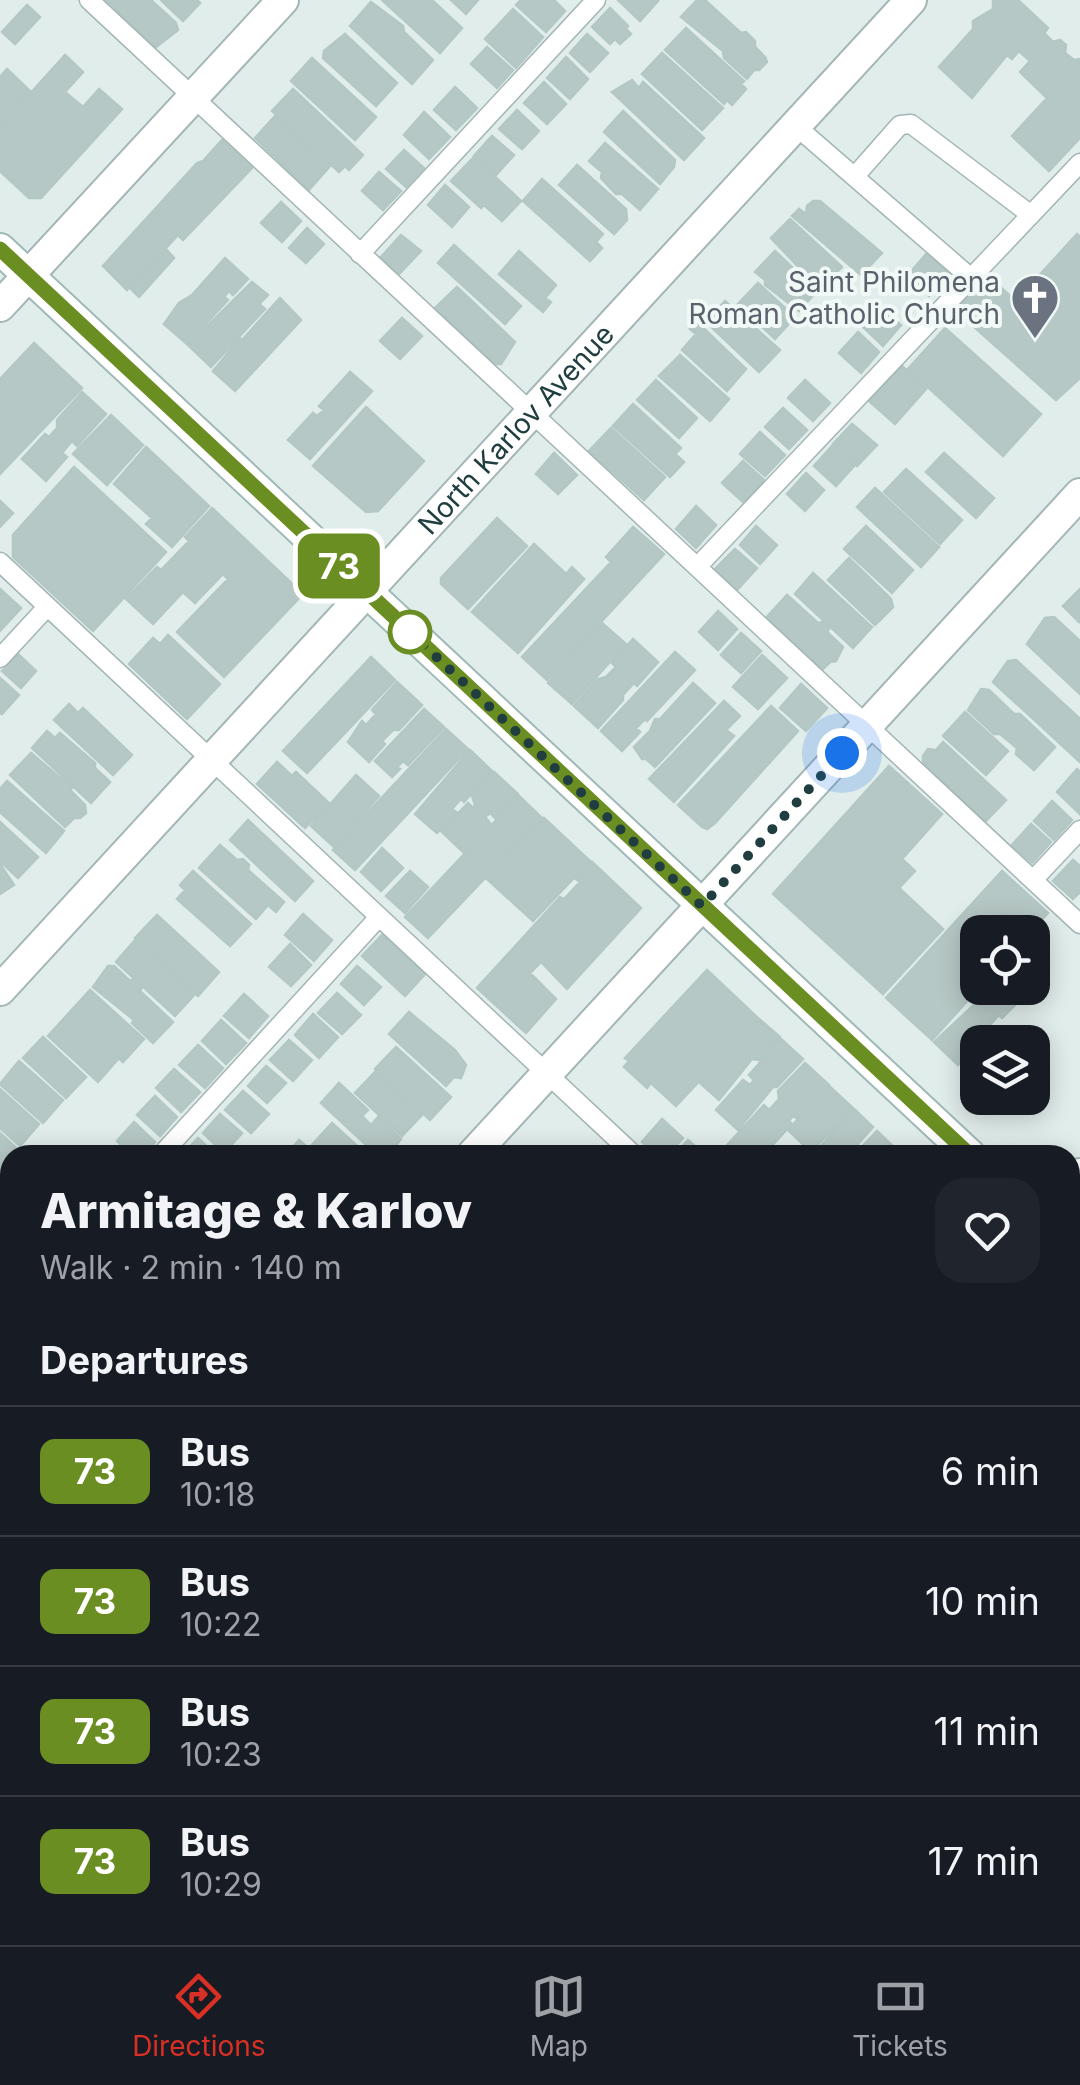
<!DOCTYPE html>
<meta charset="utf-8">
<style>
body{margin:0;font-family:Inter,sans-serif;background:#20242c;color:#f1f3f6;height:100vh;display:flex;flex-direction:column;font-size:38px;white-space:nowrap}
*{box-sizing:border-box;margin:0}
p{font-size:32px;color:#9ea1a6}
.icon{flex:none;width:55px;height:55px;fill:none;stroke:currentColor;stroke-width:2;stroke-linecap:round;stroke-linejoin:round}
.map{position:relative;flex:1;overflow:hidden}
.details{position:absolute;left:0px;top:1145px;width:1080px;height:800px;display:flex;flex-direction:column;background:#171b24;border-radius:30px 30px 0 0;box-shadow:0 5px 25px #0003}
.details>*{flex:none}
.badge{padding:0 20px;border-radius:15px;font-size:35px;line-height:65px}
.tools{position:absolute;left:960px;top:915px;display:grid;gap:20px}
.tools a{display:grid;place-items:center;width:90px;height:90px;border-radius:20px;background:#171b24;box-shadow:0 5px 25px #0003;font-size:50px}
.you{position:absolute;width:50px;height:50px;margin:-25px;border:8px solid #fff;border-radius:50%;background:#1a73e8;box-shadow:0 0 0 15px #1a73e833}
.map>.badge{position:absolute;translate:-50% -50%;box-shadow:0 0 0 5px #fff}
h2{padding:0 40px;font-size:38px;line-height:90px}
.round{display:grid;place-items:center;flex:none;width:105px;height:105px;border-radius:30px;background:#20242c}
.summary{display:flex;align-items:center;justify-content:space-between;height:170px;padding:0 40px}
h1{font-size:48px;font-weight:800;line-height:75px}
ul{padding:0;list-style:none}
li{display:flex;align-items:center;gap:30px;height:130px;padding:0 40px;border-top:2px solid #363941}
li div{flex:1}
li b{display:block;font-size:38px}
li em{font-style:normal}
li .badge{min-width:110px;font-weight:700;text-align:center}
.tab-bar{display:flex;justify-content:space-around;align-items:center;height:140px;border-top:2px solid #363941;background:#171b24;font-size:28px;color:#9ea1a6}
.tab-bar a{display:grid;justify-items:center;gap:5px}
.tab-bar .on{color:#d93025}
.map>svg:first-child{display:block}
</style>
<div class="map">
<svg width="1080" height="1945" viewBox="0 0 1080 1945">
<rect width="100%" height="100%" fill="#e1edeb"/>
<path fill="#cfdddb" d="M10,1729V1935H323L314,1945H0V1740Z"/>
<path fill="#b6c8c5" stroke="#b3c7c4" stroke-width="2.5" d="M106,0H151L176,23L178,30L156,47Z
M161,0H197L200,3L183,21Z
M382,0H432L462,28L440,53Z
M451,0H478L466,14Z
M521,0H554L565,11L546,32L516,5Z
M618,0H658V1L640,21Z
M697,0H705L741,33L746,32L755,41V47L765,57L767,62L759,70H754L747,79L724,58L723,51L681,17Z
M1018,0L1048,28L1044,33L1053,42L1060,40L1066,45L1065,53L1074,60L1080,59V138L1049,171L1012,136L1047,98L1020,72L1030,61L1019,51L1012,59L1007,55L972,98L939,67L973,29V21L993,9V0Z
M371,2L403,26L404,32L433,60L412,84L350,26Z
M27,5L40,17L15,44L2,32Z
M610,8L628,26L626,29L631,34L620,44L615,39L610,44L592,27Z
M513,9L543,37L516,68L485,39Z
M686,28L744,81L741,84L746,89L732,105L727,100L724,104L665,50Z
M345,34L397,83L376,106L323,58L324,51Z
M587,34L608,53L590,72L570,53Z
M487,47L513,70L497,88L471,64Z
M662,53L723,108L702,130L642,74Z
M65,55L83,72L65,92L83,107L99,89L122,109L41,198H29L0,171V127Z
M566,57L588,79L570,99L547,78Z
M312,58L376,117L355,140L291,81Z
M7,69L30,91L0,125V77Z
M632,80L639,88L643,82L704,138L684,160L612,92Z
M544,82L566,104L547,124L524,103Z
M455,87L477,108L456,130L434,110Z
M293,89L363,155L349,170L345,166L339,172L272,111Z
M517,110L539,131L522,149L499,129Z
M623,111L675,160L674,167L660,184L604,132Z
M424,112L450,137L429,159L404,135Z
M275,116L330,166L309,190L255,138Z
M492,136L514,155L496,175L474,156Z
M222,140L252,168L183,240L178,235L127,290L103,266L197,163L203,161Z
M605,143L658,189L640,210L622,194H616L601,178L602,172L589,161Z
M404,150L424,168L406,187L386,169Z
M474,157L521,201L502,221L484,205L481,208L451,181Z
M577,165L626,209L627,220L614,234L559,185Z
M379,172L401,191L383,210L362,191Z
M542,179L603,234L596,242L602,248L590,261L523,201Z
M445,185L469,207L452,227L428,205Z
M813,201H820L882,253L861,275L792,216L799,209L806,214L807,206Z
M281,202L301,221L282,242L261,223Z
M790,219L842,267L823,286L811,274L806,275L771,238Z
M307,228L324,244L306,263L289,248Z
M1077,234L1080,237V378L1056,400L955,310L987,275L1027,311L1045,290L1034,281Z
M401,235L421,251L399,274L381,257Z
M454,245L521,306L505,324L438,263Z
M167,250L174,258L139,297L131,289Z
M519,251L556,285L545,298L551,302L543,312L499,274Z
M775,251L817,291L799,311L765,285V280L755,272Z
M927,253L950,274L929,296L908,275Z
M225,258L248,279L233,295L229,291L224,297L228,300L187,344L164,324L179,303L192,295Z
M252,282L268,295L259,304L265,309L211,367L188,345Z
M758,283L795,317L775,339L738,304Z
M457,287L515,342L501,364H495L435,308Z
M280,298L301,320L235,391L213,371L240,338L242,340Z
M725,301L780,350L759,372L706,322Z
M881,307L901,325L883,346L863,327Z
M402,318L422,336L400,359L380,341Z
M697,322L746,369L727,391L682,350L696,334L690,329Z
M945,328L1041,414L1003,456L908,369Z
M858,332L879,352L861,373L839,353Z
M34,343L82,388L0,474V379Z
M680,355L729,399L710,421L659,376Z
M902,366L926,389L895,424L869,401Z
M350,372L372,391L310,459L288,440L313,413L317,416L324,410L319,406Z
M656,380L697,418L679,438L637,400Z
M805,380L830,403L813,421L788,398Z
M82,392L106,414L77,446L72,441L62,453L67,457L46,481L22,459L45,434L49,437L57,428V420Z
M633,404L681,448L675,454L684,462L670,477L613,426Z
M366,407L424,461L378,511L366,512L313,466Z
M783,408L807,430L789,449L765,427Z
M111,415L143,445L107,485L73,454Z
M852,424L877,445L857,466L833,444Z
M611,428L665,477L644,500L589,451Z
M760,432L785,455L765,476L740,454Z
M832,446L854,466L836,486L814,466Z
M146,447L209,506L172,547L146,524L152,518L114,484Z
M554,453L577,475L558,494L536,474Z
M944,453L994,498L976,518L926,472Z
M743,461L764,480L743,502L722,483Z
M74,467L166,552L93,631L13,557V535Z
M906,469L962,520L940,544L884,492Z
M806,473L824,490L805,511L787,494Z
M875,488L939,547L921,567L857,507Z
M0,501L13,513L0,527Z
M696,506L716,525L696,548L676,529Z
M212,508L303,594L224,677L177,632L228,579L223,574L195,603L183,592L153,624L126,599L157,567L161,570L189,541L185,537Z
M497,518L527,546L468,609L441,584V578Z
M756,526L777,545L760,564L740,545Z
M866,526L913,570L892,593L844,549Z
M633,527L664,554L547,680L522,657L611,562L606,557Z
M534,544L566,574L572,567L584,579L518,653L472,612Z
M735,549L757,568L737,590L714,570Z
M849,558L891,599L893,607L875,625L828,580Z
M813,573L872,627L853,648L795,594Z
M0,589L21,608L0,631Z
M1080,589V621L1079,622L1063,606Z
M787,595L818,623L822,622L829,629L827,632L843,647L836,661L830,662L822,670L766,618Z
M718,611L737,629L718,650L699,632Z
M1054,617L1080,641V694L1027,644L1045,618Z
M602,623L626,644L572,704L548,683Z
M741,633L761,651L741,673L721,655Z
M168,635L220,684L187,719L129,664L153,638L160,644Z
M633,639L658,662L637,686L634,683L623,695V700L598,728L574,706L598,679L606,677L616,667L612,663Z
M675,652L695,670L647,721L645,719L636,728L640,732L622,751L601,731Z
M18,654L36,671L21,688L2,671Z
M762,655L787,678L758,709L733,687Z
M371,657L395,680L307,773L283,751Z
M1016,660L1080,719V762L993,682L1008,661Z
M0,678L19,695L2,714L0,713Z
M397,682L422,705L399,730H393L382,741L385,744L369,762L348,742L362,721L366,725L376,714L372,710Z
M693,683L715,703L655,767L646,759H642L634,747L650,731L655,719H660Z
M801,684L827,708L806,731L780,708Z
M981,689L989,690L1014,714H1020L1055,747L1034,770L1016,754L1017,748L1000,734H994L968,710Z
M724,701L740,716L726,730L734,736L674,802L649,779Z
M69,704L78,713L83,708L132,755L113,775L54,720Z
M771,706L798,731L715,823L707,829L702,827L678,805Z
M424,709L444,727L408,765L403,761L397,767L400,769L392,777L375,761Z
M965,712L1008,751L986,775L943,736Z
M446,729L468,749L355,870L333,850Z
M47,731L55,738L60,733L95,763V768L110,782L91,803L32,748Z
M943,742L1006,800L985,822L923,763V756L928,749L936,750Z
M470,750L492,771L464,802L461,799L452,809L456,812L437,833L415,814Z
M31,753L72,788L70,790L85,805L86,813L80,818H74L65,827L10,775Z
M277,762L292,776L296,772L329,803L305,828L257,784Z
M889,766L942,814L902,859L915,871L899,888L943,929L883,994L773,894Z
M1077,769L1080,772L1079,813L1057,792Z
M494,772L518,794L495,818L490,813L485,817L490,823L463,852L441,831L468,803L473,808L475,805L472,796Z
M356,775L379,796L334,847L311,826Z
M7,781L64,831L46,853L0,812V789Z
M519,796L542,818L428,938L405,917Z
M1052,801L1072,820L1054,840L1034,821Z
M544,818L590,861L533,921L487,879Z
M248,820L313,881L295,901L230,840Z
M0,822L38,857L18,878L0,861Z
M1031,824L1051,842L1032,863L1012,845Z
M220,845L237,860L243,859L249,865L248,870L284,902L276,912L268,905L256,919L199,868Z
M382,848L403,868L381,891L361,872Z
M1073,860L1080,866V892L1073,899L1053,881Z
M592,862L641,908L567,989L541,962L530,973L556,999L526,1033L477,988L560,897L564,899L580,882L576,879Z
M0,864L14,885L0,894Z
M193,871L251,924L230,946L177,899L185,890L180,885Z
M410,871L428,887L405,913L386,896Z
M1002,871L1048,913L1030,932H978L979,988L932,1040L886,998Z
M303,914L332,940L314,961L285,935Z
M157,915L219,972L198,996L135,938Z
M382,935L425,974L405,996L362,956Z
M135,940L194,995L175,1016L116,962Z
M290,944L311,965L291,986L269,967Z
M108,966H114L129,980H133L142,987L140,991L173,1022L153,1043L132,1023L134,1020L93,987Z
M357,966L381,987L364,1005L341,984Z
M707,970L758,1018L676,1106L651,1083L647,1088L624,1067L629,1061L625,1058Z
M985,988H1008L1020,1000L1002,1018L999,1015L987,1028L988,1035L958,1065L934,1042L977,1002L976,996Z
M90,990L144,1039L123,1062L69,1013Z
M337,993L361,1015L342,1034L318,1013Z
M244,994L268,1016L249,1038L224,1016Z
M409,1012L455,1050L466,1065L461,1078L454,1077L446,1086L389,1034Z
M69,1013L118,1059L98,1082L48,1036Z
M313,1014L338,1037L319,1058L295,1035Z
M758,1018L780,1037L759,1060L752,1059L719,1100L700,1083Z
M221,1020L246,1043L226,1064L202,1041Z
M43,1037L86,1077L66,1098L23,1058Z
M781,1039L803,1059L777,1087H773L738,1130L716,1110L743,1080L750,1085L754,1080L749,1075Z
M289,1040L312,1060L293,1081L270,1060Z
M198,1045L223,1068L205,1088L179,1065Z
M396,1047L451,1097L430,1120L375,1069Z
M19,1061L63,1100L43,1123L0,1084Z
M805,1063L829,1085L797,1119L793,1115L789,1121L792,1124L763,1155H718L764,1105L769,1110L779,1099L778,1091Z
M266,1066L286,1083L267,1103L248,1086Z
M174,1069L200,1092L181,1112L156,1088Z
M375,1072L422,1115L402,1136L355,1093Z
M339,1083L368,1110L362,1116L371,1125L378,1117L401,1139L389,1155H377L321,1103Z
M829,1086L853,1108L811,1152L788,1130Z
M0,1089L39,1124L20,1146L0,1128Z
M243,1091L269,1114L251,1133L225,1110Z
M155,1096L177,1117L160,1136L137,1115Z
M854,1109L873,1127L848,1155H813Z
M220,1114L242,1133L224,1153L203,1133Z
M662,1119L683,1138L667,1155H656L642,1142Z
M134,1122L155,1142L143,1155H132L117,1141Z
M332,1123L367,1155H321L311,1146Z
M877,1131L902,1155H854Z
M0,1133L24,1155H10V1176L7,1179L0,1173Z
M198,1138L216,1155H182Z
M299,1140L316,1155H286Z
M688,1140L705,1155H674Z
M10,1254V1296L8,1299L0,1292V1266Z
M1080,1316V1366L1070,1377V1326Z
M0,1360L10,1369V1406L0,1397Z
M0,1403L10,1412V1434L1,1444Z
M1080,1424V1466L1070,1477V1435Z
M1070,1578L1080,1587V1604L1070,1616Z
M1070,1720L1080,1729V1773L1070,1764Z
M10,1806V1923L0,1914V1817Z
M118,1935H295L286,1945H128Z
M527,1935H609L612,1937L604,1945H538Z
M717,1935H741L749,1942L746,1945H708Z
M815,1935H842L852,1945H812L808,1942Z
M849,1935H894L905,1945H859Z"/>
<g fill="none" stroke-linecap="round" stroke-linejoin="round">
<g stroke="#a3b5b4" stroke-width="21">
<path id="service" d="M89,0L1080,924
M797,127L971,278
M855,176L900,125L911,124L1031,215
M360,254L596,0
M0,562L634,1155
M697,567L1080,163
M0,658L47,607
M1033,880L1080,830
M161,1155L379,917
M0,1330L10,1319
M1070,1510L1080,1500
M1070,1563L1080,1572
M687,1945L696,1935"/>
</g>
<g stroke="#a3b5b4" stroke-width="34">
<g id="minor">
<path d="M0,306L283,0"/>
<path id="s1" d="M0,990L911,0"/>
<path d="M472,1155L1080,494"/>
<path d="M1070,1185L1080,1174"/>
<path d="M0,1514L10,1523"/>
<path d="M0,1666L10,1656"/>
<path d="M1070,1865L1080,1854"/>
<path d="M449,1935L460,1945"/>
<path d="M369,1945L378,1935"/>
<path d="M996,1945L1005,1935"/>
</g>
</g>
<g stroke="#9eb9b7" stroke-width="34">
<path id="secondary" d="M0,249L970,1155
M1070,1249L1080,1259"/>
</g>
<use href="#service" stroke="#fff" stroke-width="18"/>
<use href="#minor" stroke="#fff" stroke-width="30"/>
<use href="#secondary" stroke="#fff" stroke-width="30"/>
</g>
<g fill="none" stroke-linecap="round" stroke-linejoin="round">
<g stroke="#fff" stroke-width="22">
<path id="line" d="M0,249L970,1155"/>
</g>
<use href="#line" stroke="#6b8e23" stroke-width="15"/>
<path stroke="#203e3f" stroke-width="10" stroke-dasharray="0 18" d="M410,632L397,620L702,906L842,753"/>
</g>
<defs>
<g id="church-pin" transform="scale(2.5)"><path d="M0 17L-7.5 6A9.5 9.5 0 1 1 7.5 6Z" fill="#6b7280" stroke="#f1f9f7"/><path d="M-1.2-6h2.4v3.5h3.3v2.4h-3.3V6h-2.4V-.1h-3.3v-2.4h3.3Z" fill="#fff"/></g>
</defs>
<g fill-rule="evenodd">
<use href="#church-pin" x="1035" y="298"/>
</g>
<circle fill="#fff" stroke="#6b8e23" stroke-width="5" cx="410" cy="632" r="20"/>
<g text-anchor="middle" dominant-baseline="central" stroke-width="8" stroke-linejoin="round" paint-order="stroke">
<g font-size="28" fill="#5b616d" stroke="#f1f9f7" text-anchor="end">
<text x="1000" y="282">Saint Philomena<tspan x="1000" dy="32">Roman Catholic Church</tspan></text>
</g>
<g font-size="28" fill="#203e3f" stroke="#f1f9f7">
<text stroke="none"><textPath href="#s1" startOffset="762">North Karlov Avenue</textPath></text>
</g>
</g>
</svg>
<div class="tools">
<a><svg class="icon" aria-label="locate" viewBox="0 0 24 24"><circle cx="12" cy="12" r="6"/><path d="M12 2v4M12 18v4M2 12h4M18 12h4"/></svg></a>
<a><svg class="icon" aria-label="layers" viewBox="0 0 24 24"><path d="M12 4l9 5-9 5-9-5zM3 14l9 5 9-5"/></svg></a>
</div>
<div class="you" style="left:842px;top:753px"></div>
<b class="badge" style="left:339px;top:566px;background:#6b8e23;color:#fff">73</b>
<section class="details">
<div class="summary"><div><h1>Armitage &amp; Karlov</h1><p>Walk · 2 min · 140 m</p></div><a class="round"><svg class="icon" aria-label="heart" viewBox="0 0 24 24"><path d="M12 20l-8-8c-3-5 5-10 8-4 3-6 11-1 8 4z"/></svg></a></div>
<h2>Departures</h2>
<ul>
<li><span class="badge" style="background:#6b8e23;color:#fff">73</span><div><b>Bus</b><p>10:18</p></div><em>6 min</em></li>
<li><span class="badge" style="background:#6b8e23;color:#fff">73</span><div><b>Bus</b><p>10:22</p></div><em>10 min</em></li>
<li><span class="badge" style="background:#6b8e23;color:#fff">73</span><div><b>Bus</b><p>10:23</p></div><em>11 min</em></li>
<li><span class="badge" style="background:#6b8e23;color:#fff">73</span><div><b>Bus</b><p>10:29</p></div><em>17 min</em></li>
</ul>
</section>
</div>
<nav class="tab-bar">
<a class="on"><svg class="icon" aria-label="directions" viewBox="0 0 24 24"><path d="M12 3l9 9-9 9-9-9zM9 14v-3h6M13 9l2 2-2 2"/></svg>Directions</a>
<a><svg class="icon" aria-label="map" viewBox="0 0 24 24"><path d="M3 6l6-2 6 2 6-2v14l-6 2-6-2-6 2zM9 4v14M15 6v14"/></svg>Map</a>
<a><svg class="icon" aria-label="tickets" viewBox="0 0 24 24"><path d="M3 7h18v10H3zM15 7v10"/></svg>Tickets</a>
</nav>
